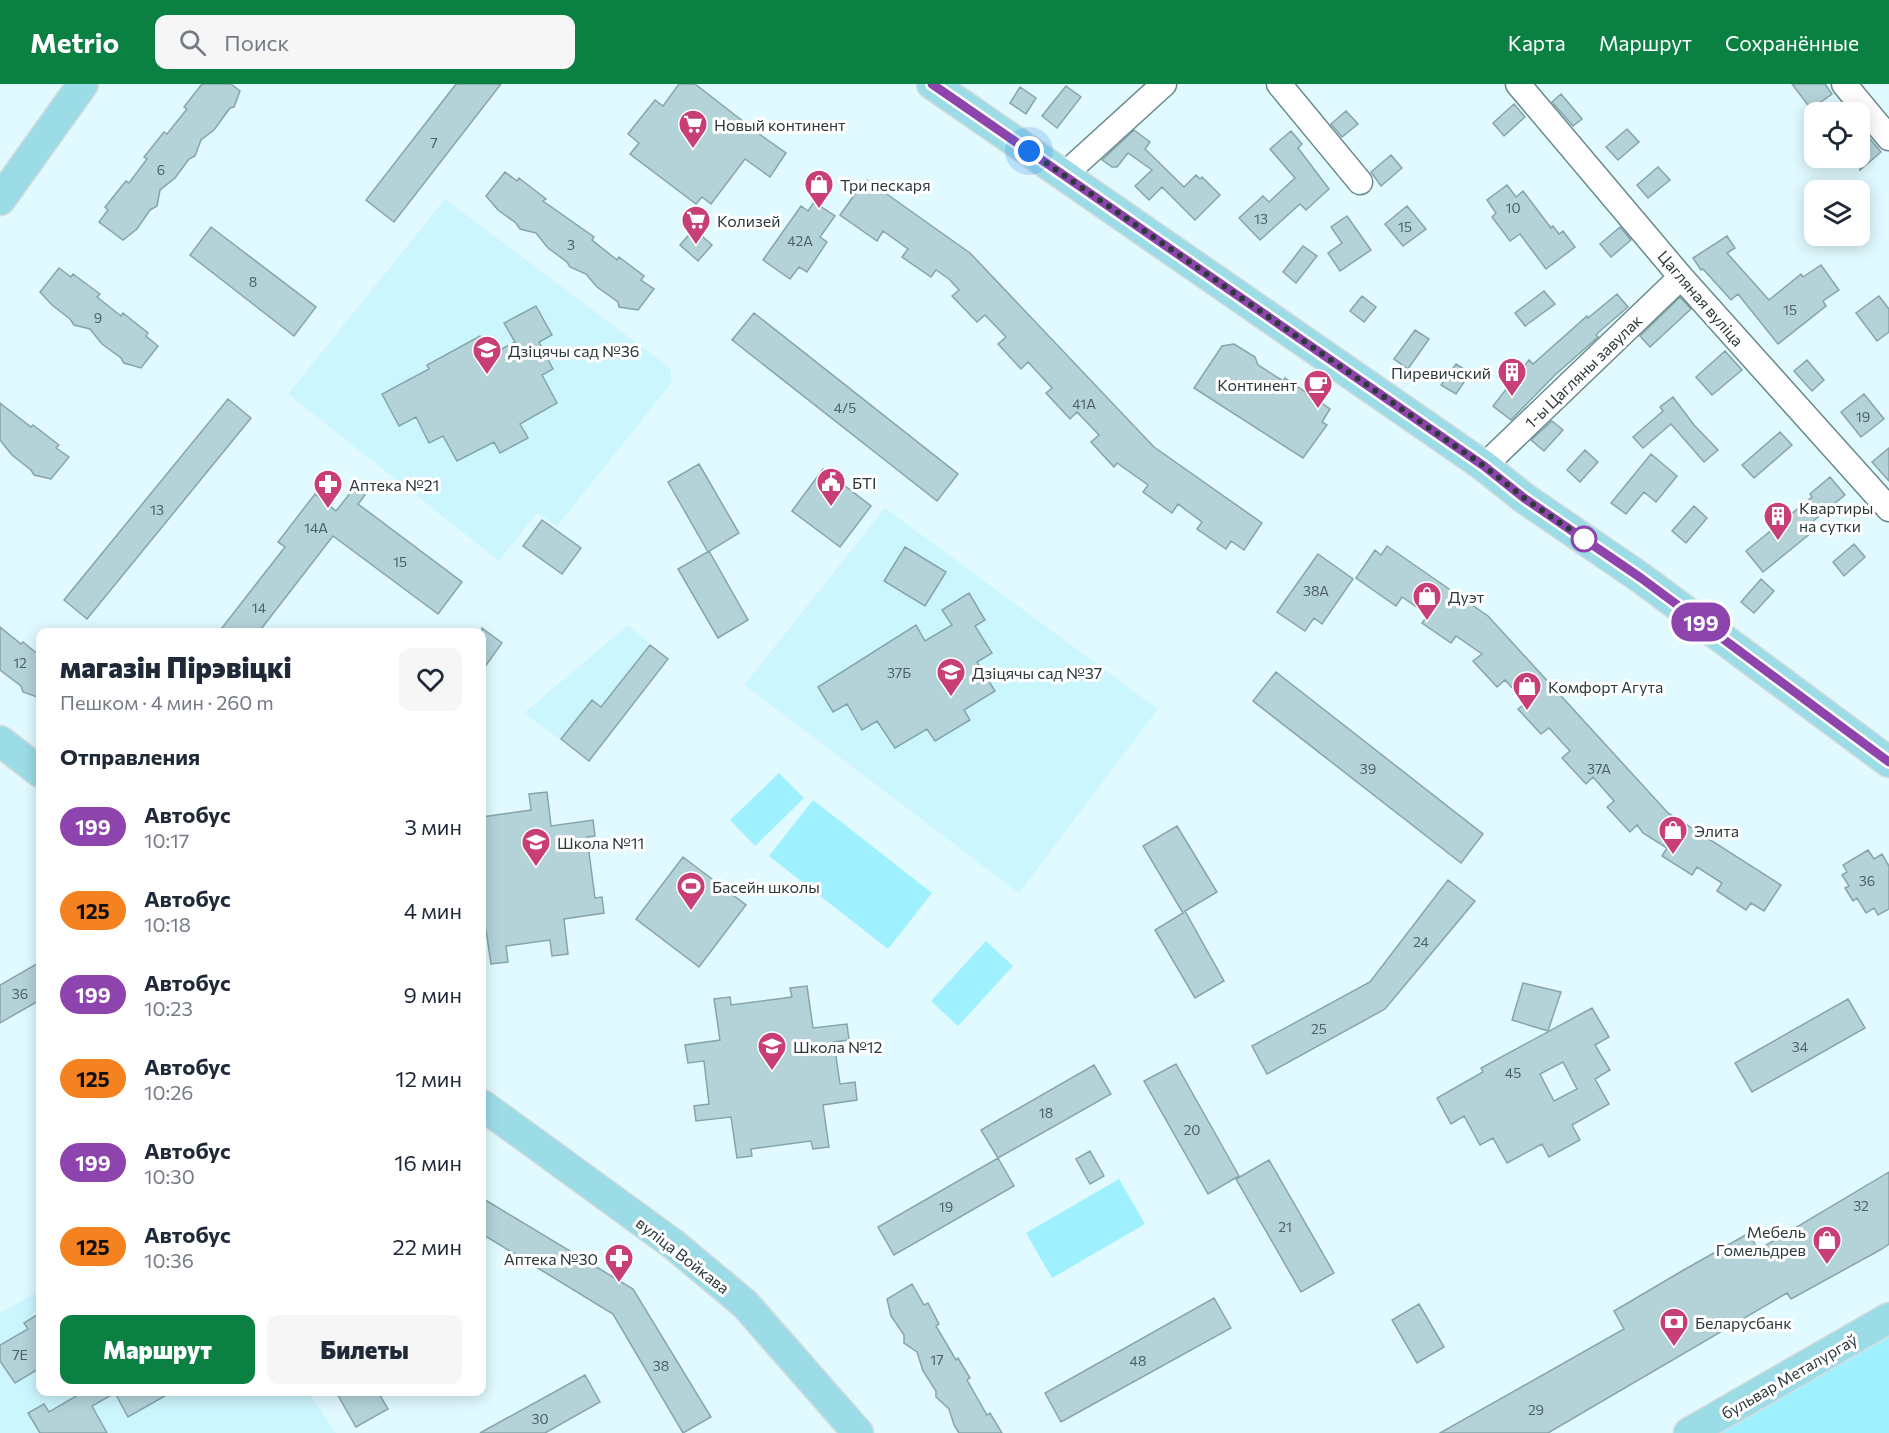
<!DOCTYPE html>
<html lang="ru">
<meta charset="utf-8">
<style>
body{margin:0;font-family:Commissioner,sans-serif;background:#f6f6f7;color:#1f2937;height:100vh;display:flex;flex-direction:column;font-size:22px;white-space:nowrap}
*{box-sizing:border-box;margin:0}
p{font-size:20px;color:#747a83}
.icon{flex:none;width:33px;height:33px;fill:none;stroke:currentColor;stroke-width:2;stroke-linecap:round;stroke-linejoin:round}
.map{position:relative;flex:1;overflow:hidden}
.sheet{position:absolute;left:36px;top:544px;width:450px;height:768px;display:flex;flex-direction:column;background:#fff;border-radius:12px;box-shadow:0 3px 15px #0003}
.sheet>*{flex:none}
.badge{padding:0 12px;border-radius:20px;font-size:21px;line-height:39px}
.tools{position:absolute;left:1804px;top:18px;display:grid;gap:12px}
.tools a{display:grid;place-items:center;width:66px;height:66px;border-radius:12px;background:#fff;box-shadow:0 3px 15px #0003;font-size:30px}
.you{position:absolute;width:30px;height:30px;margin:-15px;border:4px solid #fff;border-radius:50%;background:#1a73e8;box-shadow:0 0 0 9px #1a73e833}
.map>.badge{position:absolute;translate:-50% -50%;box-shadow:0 0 0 3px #fff}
h2{padding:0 24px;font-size:22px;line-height:54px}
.round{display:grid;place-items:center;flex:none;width:63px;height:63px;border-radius:12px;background:#f6f6f7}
.head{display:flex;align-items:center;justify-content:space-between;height:102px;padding:0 24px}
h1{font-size:28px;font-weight:800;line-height:45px}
.button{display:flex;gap:12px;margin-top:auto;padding:12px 24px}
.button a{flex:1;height:69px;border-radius:12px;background:#0b8043;color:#fff;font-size:24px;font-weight:800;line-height:69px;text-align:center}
.button a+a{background:#f6f6f7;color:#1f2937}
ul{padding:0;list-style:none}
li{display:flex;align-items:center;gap:18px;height:84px;padding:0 24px}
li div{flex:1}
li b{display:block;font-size:22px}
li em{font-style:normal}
li .badge{min-width:66px;font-weight:700;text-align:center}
header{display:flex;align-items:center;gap:36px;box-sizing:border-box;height:84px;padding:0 30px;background:#0b8043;color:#fff}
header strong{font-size:28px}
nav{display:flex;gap:33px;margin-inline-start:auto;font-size:21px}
.search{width:420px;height:54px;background:#f6f6f7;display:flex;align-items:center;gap:15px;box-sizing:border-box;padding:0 21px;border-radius:12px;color:#747a83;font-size:22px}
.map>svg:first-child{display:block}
</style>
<header>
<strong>Metrio</strong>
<div class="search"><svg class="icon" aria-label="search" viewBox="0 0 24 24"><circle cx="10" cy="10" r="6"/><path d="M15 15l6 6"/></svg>Поиск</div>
<nav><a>Карта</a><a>Маршрут</a><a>Сохранённые</a></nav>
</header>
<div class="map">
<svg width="1889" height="1349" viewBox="0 0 1889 1349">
<rect width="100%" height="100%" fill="#e0faff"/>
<path fill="#ccf6fe" d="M445,115L670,284L672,298L557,442L537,429L499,477L288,310Z
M885,424L1158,625L1019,809L744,601Z
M628,541L668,575L589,677L524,629Z
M40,1206V1308H308L336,1349H0V1229Z"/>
<path fill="#9ff1ff" d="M779,689L804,714L755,762L730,736Z
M813,716L932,809L888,865L769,772Z
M986,857L1013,882L958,942L931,917Z
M1119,1095L1145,1140L1052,1194L1026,1149Z
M1889,1246V1349H1706Z"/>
<path fill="#b3d3d9" stroke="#86a5ab" stroke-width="1.5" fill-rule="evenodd" d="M202,0H231L240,7L234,23L230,24L214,46L201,56L195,72L189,75L175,94L160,106L157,122L150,126L137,145L123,156L99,138L108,126L105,123L126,97L129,99L147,75L144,73L164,48L167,50L187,25L184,23Z
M456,0H501L394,138L366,116Z
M679,0H695L762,52L786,69L770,93L745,75L711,120L702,113L696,120L630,70L639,59L628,50L655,16L663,22Z
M1792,0H1825L1832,10L1811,25Z
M1066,2L1081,13L1057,44L1042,32Z
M1020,3L1036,14L1026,30L1010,19Z
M1561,10L1582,35L1573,42L1552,18Z
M1514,20L1525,33L1504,52L1493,39Z
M1346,27L1358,40L1342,53L1331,40Z
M1627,45L1639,58L1618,76L1606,63Z
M1134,46L1150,58L1145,65L1184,103L1196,91L1200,95L1202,93L1220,111L1195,136L1162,103L1149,116L1135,102L1152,86L1128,69L1117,83H1112L1102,76Z
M1291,47L1302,60L1298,64L1329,105L1306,126L1300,120L1260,156L1239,134L1263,112L1269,118L1295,94L1270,65Z
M1870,55L1881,68L1860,86V64Z
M1391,71L1402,84L1381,102L1371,88Z
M1658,83L1670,96L1648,114L1637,101Z
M505,88L517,97L519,94L546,115L543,117L594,153L592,156L617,176L619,173L644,192L641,196L654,205L638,226L619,223L618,218L597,203L586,190L570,183L567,178L548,164L536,149L520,145L516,139L498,126L486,112Z
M867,96L970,169L1154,363L1262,439L1244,466L1231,457L1226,465L1197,445L1202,438L1178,420L1172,429L1143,408L1148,401L1117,379L1114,383L1091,358L1099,351L1077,328L1070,335L1046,309L1052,304L1028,278L1021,285L998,260L1006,253L985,231L977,238L952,212L959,206L949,195L936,186L931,193L902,173L908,165L883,147L877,157L840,131L860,103L862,105Z
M1507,101L1516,113L1523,107L1551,144L1553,142L1559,150L1563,147L1575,163L1546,185L1520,150L1510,157L1492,133L1496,129L1487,116Z
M814,118L835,132L820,153L827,158L807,188L799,183L790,195L763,176L801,122L808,127Z
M1407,122L1426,145L1403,162L1385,140Z
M1347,132L1371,166L1340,187L1328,169L1342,159L1331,143Z
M211,143L316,223L294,252L190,171Z
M1620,143L1631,156L1611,173L1600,160Z
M694,145L712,161L698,177L680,161Z
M1727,152L1735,164L1727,169L1769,216L1801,190L1803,193L1821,181L1839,206L1823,217L1826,222L1778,260L1738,210L1731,216L1703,185L1701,186L1693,174Z
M1303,162L1317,172L1296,199L1283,188Z
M59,184L71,193L73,190L100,210L97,213L121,232L123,229L148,249L146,252L158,262L141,284L124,279L121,274L102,260L90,245L74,241L70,235L52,221L40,208Z
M1544,207L1555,220L1525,242L1515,229Z
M1617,210L1628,223L1600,247L1596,251L1598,253L1555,291L1511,336L1493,322L1529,276L1533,280L1587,232L1588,234Z
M1362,212L1376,223L1364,238L1350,227Z
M1879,212L1889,225V248L1877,257L1856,229Z
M1680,213L1691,225L1650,263L1640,252Z
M536,222L552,251L539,258L553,285L542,291L557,319L520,340L528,354L500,369L494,358L457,377L443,352L429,359L416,333L399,342L382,310L429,285L427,281L480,252L490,271L515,258L504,239Z
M754,229L958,390L937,417L732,256Z
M1415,246L1429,255L1408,285L1394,275Z
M1234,260L1255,273L1258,281L1283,297L1285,294L1330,325L1322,338L1327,341L1303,374L1194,304L1222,262Z
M1725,267L1742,286L1712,311L1696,293Z
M1807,276L1824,296L1812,307L1794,287Z
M1456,280L1470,289L1456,310L1441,301Z
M1864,310L1884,335L1861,353L1841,328Z
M1673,313L1694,341L1718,366L1704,378L1671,340L1643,364L1633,353L1663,327L1660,323Z
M228,315L251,334L87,535L64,516Z
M0,319L31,343L33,341L59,361L56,364L69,373L51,395L34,391L31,386L12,371L0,356Z
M1552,337L1563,346L1544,367L1531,356Z
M1780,348L1792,361L1754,394L1742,381Z
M1889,364V397L1872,378Z
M1585,366L1598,378L1580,398L1567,386Z
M1651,370L1677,392L1656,418L1644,408L1626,430L1611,419Z
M699,380L739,449L708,468L668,398Z
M823,385L871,422L840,463L792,427Z
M1830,393L1845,411L1806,443L1811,449L1763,488L1746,467L1812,413L1810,410Z
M355,403L365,411L358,420L462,498L438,530L333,452L258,549H218L285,463L278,458L315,410L336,427Z
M1694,422L1707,434L1686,459L1672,447Z
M542,436L581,464L562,490L523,462Z
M1854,460L1865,473L1844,492L1833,478Z
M1387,462L1488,532L1668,729L1781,801L1764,827L1751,819L1746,826L1717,807L1722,799L1697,783L1692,791L1662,772L1667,764L1643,749L1637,741L1630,748L1607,723L1614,717L1593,693L1586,700L1562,674L1570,667L1559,655L1549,644L1541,650L1518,625L1526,619L1505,596L1497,603L1473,577L1482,570L1456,552L1451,559L1422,539L1428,531L1402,513L1396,522L1356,494L1375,466L1381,471Z
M905,463L946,488L925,522L884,497Z
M709,467L748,536L718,554L678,485Z
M1318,470L1353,495L1322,540L1314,534L1305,547L1277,528Z
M1761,495L1774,507L1754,529L1741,518Z
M969,509L985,536L975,542L992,569L977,578L995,607L964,626L970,636L935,657L927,645L895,664L877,637L862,646L847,620L833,628L818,603L916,541L925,557L952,541L942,526Z
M0,543L21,560L23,558L40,572V614L23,608L21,602L0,586Z
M482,544L502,559L482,587Z
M650,561L668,575L589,677L561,655L592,616L601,623Z
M1276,588L1483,750L1461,779L1253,617Z
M547,708L551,742L593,736L595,752L587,753L595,814L602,813L604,829L564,835L568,870L552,872L550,856L506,862L508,878L491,880L486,846H482V733L531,726L529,710Z
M1177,742L1217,808L1185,827L1224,897L1195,914L1155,846L1183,829L1143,762Z
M1868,766L1874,775L1882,770L1889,782V825L1878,831L1874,824L1866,829L1857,814L1853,817L1845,804L1849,802L1842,791L1847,788L1843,781Z
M683,773L746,821L699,883L636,835Z
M1448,796L1475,817L1385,925L1267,990L1252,962L1370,898Z
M40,878V916L0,939V901Z
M1523,899L1561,908L1548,947L1512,936Z
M807,902L813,944L847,940L849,956L834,958L840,1000L855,998L857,1016L823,1021L829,1063L813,1065L811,1057L751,1065L752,1072L737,1074L731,1033L696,1037L694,1022L709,1020L704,977L688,979L685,961L720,956L714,915L730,913L731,921L792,913L790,904Z
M1848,915L1865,944L1752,1008L1735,979Z
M1592,924L1609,953L1595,961L1610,986L1595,995L1609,1020L1572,1041L1580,1056L1549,1073L1542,1060L1507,1079L1493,1054L1480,1061L1464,1032L1451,1040L1437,1014L1483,988L1481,984ZM1563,978L1577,1005L1554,1017L1540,990Z
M1176,980L1239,1092L1208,1110L1144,997Z
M1094,981L1111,1010L998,1074L981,1046Z
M1090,1067L1104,1092L1090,1100L1076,1075Z
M998,1074L1014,1102L894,1171L878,1143Z
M1269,1076L1334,1189L1301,1208L1236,1095Z
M1889,1088V1160L1880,1166L1791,1215L1787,1209L1548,1349H1440L1624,1245L1614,1227L1682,1187L1749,1149L1758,1166Z
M482,1114L633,1205L711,1333L683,1349L613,1230L482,1150Z
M912,1200L924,1221L928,1219L939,1240L936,1242L956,1276L958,1274L970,1294L967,1296L987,1331L990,1329L1002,1349H959L954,1341L949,1325L936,1313V1307L923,1287L917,1268L904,1259V1251L891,1232L887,1215Z
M1214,1214L1231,1244L1061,1338L1045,1309Z
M1419,1220L1444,1263L1417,1279L1392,1236Z
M40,1229V1284L15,1299L0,1277V1261L28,1245L24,1239Z
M585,1291L600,1318L545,1349H480Z
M83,1308H172L128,1333L115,1309L92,1322L107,1349H40L28,1329L44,1320L49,1328Z
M336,1308H378L388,1325L356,1343Z"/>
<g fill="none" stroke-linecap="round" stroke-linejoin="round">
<g stroke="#69888d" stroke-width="27">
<path id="minor" d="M1279,0L1360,98
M1518,0L1681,193L1889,425
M1844,0L1889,54
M1064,91L1164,0
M1484,382L1681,193"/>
</g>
<g stroke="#d9dcdc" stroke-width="33">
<path id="major" d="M932,0L1484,382L1524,414L1641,494L1889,678
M0,116L83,0
M0,657L40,688
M482,1021L673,1160L745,1220L858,1349
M1689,1349L1889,1234"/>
</g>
<use href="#minor" stroke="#fff" stroke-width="24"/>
<use href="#major" stroke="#9cdce7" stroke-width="30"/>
</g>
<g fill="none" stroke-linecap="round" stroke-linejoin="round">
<g stroke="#fff" stroke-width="14">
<path id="line" d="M932,0L1484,382L1524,414L1641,494L1889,678"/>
</g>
<use href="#line" stroke="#8e44ad" stroke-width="9"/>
<path stroke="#2d3a3c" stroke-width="6" stroke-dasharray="0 10.8" d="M1029,67L1484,382L1524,414L1584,455"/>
</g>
<defs>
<g id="supermarket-pin" transform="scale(1.5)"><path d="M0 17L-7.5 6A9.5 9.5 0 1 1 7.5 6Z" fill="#c83e76" stroke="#fff"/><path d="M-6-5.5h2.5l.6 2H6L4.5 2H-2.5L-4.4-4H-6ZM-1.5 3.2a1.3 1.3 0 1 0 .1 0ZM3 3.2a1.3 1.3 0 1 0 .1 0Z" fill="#fff"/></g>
<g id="shop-pin" transform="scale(1.5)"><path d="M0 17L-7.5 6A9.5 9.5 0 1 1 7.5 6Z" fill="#c83e76" stroke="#fff"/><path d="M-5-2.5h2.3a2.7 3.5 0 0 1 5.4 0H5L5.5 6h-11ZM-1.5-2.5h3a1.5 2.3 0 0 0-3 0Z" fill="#fff"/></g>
<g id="school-pin" transform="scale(1.5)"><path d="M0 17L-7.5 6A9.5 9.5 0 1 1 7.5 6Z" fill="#c83e76" stroke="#fff"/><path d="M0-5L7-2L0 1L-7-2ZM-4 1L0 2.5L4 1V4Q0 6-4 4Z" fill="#fff"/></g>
<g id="building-pin" transform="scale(1.5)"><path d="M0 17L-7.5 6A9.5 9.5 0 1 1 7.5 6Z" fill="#c83e76" stroke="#fff"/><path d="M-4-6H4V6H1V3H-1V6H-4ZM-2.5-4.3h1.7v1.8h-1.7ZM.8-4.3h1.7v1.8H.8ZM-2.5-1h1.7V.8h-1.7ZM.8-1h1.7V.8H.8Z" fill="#fff"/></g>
<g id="cafe-pin" transform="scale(1.5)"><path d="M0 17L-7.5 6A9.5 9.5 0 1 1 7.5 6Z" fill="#c83e76" stroke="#fff"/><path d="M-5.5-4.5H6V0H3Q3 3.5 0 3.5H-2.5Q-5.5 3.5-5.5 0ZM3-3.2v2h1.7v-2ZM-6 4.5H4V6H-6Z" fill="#fff"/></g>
<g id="civic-pin" transform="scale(1.5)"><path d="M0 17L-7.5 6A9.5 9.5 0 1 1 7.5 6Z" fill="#c83e76" stroke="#fff"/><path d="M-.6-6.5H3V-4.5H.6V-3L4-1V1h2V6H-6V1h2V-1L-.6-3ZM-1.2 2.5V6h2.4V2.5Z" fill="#fff"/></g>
<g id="pharmacy-pin" transform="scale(1.5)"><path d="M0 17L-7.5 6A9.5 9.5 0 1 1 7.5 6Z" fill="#c83e76" stroke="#fff"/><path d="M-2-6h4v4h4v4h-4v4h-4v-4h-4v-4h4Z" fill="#fff"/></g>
<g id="stadium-pin" transform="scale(1.5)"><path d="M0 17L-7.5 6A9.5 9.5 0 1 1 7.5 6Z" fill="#c83e76" stroke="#fff"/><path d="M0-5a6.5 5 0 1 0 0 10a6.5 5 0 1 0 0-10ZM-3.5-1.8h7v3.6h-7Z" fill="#fff"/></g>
<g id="bank-pin" transform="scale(1.5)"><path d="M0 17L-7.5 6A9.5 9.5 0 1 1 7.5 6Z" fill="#c83e76" stroke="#fff"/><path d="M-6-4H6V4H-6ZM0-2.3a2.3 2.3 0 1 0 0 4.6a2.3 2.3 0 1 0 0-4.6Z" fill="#fff"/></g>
</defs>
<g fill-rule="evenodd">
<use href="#supermarket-pin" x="693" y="40"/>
<use href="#shop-pin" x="819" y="100"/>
<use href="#supermarket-pin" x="696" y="136"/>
<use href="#school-pin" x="487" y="266"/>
<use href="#building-pin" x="1512" y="288"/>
<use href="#cafe-pin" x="1318" y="300"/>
<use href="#civic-pin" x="831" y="398"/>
<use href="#pharmacy-pin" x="328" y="400"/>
<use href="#building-pin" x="1778" y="432"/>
<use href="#shop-pin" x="1427" y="512"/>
<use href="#school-pin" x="951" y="588"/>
<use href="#shop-pin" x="1527" y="602"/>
<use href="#shop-pin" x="1673" y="746"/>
<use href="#school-pin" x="536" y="758"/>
<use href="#stadium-pin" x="691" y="802"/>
<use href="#school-pin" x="772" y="962"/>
<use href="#shop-pin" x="1827" y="1156"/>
<use href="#pharmacy-pin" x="619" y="1174"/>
<use href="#bank-pin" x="1674" y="1238"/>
</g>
<circle fill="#fff" stroke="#8e44ad" stroke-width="3" cx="1584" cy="455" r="12"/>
<g text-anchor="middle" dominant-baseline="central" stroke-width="6" stroke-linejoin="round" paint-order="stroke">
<g font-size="14" fill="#4e6063">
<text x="434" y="58">7</text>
<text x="161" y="85">6</text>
<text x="1513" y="123">10</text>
<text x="1261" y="134">13</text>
<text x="1405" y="142">15</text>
<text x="800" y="156">42А</text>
<text x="571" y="160">3</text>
<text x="253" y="197">8</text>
<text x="1790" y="225">15</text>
<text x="98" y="233">9</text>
<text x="1084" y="319">41А</text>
<text x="845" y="323">4/5</text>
<text x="1863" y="332">19</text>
<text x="157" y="425">13</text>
<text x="316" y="443">14А</text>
<text x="400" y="477">15</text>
<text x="1316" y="506">38А</text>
<text x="259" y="523">14</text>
<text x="20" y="578">12</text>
<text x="899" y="588">37Б</text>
<text x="1368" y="684">39</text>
<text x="1599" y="684">37А</text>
<text x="1867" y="796">36</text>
<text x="1421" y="857">24</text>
<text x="20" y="909">36</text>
<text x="1319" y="944">25</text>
<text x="1800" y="962">34</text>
<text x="1513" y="988">45</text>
<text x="1046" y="1028">18</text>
<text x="1192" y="1045">20</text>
<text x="1861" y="1121">32</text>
<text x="946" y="1122">19</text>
<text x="1285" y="1142">21</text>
<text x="20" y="1270">7Е</text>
<text x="937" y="1275">17</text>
<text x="1138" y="1276">48</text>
<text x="661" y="1281">38</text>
<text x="1536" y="1325">29</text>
<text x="540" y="1334">30</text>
</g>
<g font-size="16" fill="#2d3a3c" stroke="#fff" text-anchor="start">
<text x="714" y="40">Новый континент</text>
<text x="840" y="100">Три пескаря</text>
<text x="717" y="136">Колизей</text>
<text x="508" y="266">Дзіцячы сад №36</text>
<text x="1491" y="288" text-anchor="end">Пиревичский</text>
<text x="1297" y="300" text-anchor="end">Континент</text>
<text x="852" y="398">БТІ</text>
<text x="349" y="400">Аптека №21</text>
<text x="1799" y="423">Квартиры<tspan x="1799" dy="18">на сутки</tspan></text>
<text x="1448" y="512">Дуэт</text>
<text x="972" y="588">Дзіцячы сад №37</text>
<text x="1548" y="602">Комфорт Агута</text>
<text x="1694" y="746">Элита</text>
<text x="557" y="758">Школа №11</text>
<text x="712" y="802">Басейн школы</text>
<text x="793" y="962">Школа №12</text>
<text x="1806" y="1147" text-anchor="end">Мебель<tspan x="1806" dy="18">Гомельдрев</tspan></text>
<text x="598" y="1174" text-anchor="end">Аптека №30</text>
<text x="1695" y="1238">Беларусбанк</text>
</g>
<g font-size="16" fill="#2d3a3c" stroke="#fff">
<text transform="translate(1701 214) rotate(49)">Цагляная вуліца</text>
<text transform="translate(1583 287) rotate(-44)">1-ы Цагляны завулак</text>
<text transform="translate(683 1171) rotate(38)">вуліца Войкава</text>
<text transform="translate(1789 1292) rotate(-30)">бульвар Металургаў</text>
</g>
</g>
</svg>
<div class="tools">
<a><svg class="icon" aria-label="locate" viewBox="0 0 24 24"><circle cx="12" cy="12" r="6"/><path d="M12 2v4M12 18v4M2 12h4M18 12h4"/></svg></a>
<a><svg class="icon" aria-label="layers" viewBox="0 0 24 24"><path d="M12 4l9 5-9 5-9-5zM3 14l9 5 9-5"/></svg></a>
</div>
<div class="you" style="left:1029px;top:67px"></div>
<b class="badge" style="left:1701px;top:538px;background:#8e44ad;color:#fff">199</b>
<section class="sheet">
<div class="head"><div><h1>магазін Пірэвіцкі</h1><p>Пешком · 4 мин · 260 m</p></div><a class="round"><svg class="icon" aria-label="heart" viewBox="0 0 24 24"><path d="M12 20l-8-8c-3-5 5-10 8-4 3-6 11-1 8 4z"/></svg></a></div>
<h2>Отправления</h2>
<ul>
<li><span class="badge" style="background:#8e44ad;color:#fff">199</span><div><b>Автобус</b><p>10:17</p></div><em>3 мин</em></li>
<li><span class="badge" style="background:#f58220;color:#111">125</span><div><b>Автобус</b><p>10:18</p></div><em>4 мин</em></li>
<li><span class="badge" style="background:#8e44ad;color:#fff">199</span><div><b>Автобус</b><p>10:23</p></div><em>9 мин</em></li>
<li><span class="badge" style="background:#f58220;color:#111">125</span><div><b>Автобус</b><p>10:26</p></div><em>12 мин</em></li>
<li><span class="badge" style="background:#8e44ad;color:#fff">199</span><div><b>Автобус</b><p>10:30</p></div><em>16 мин</em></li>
<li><span class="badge" style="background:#f58220;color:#111">125</span><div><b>Автобус</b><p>10:36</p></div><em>22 мин</em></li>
</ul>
<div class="button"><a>Маршрут</a><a>Билеты</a></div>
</section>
</div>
